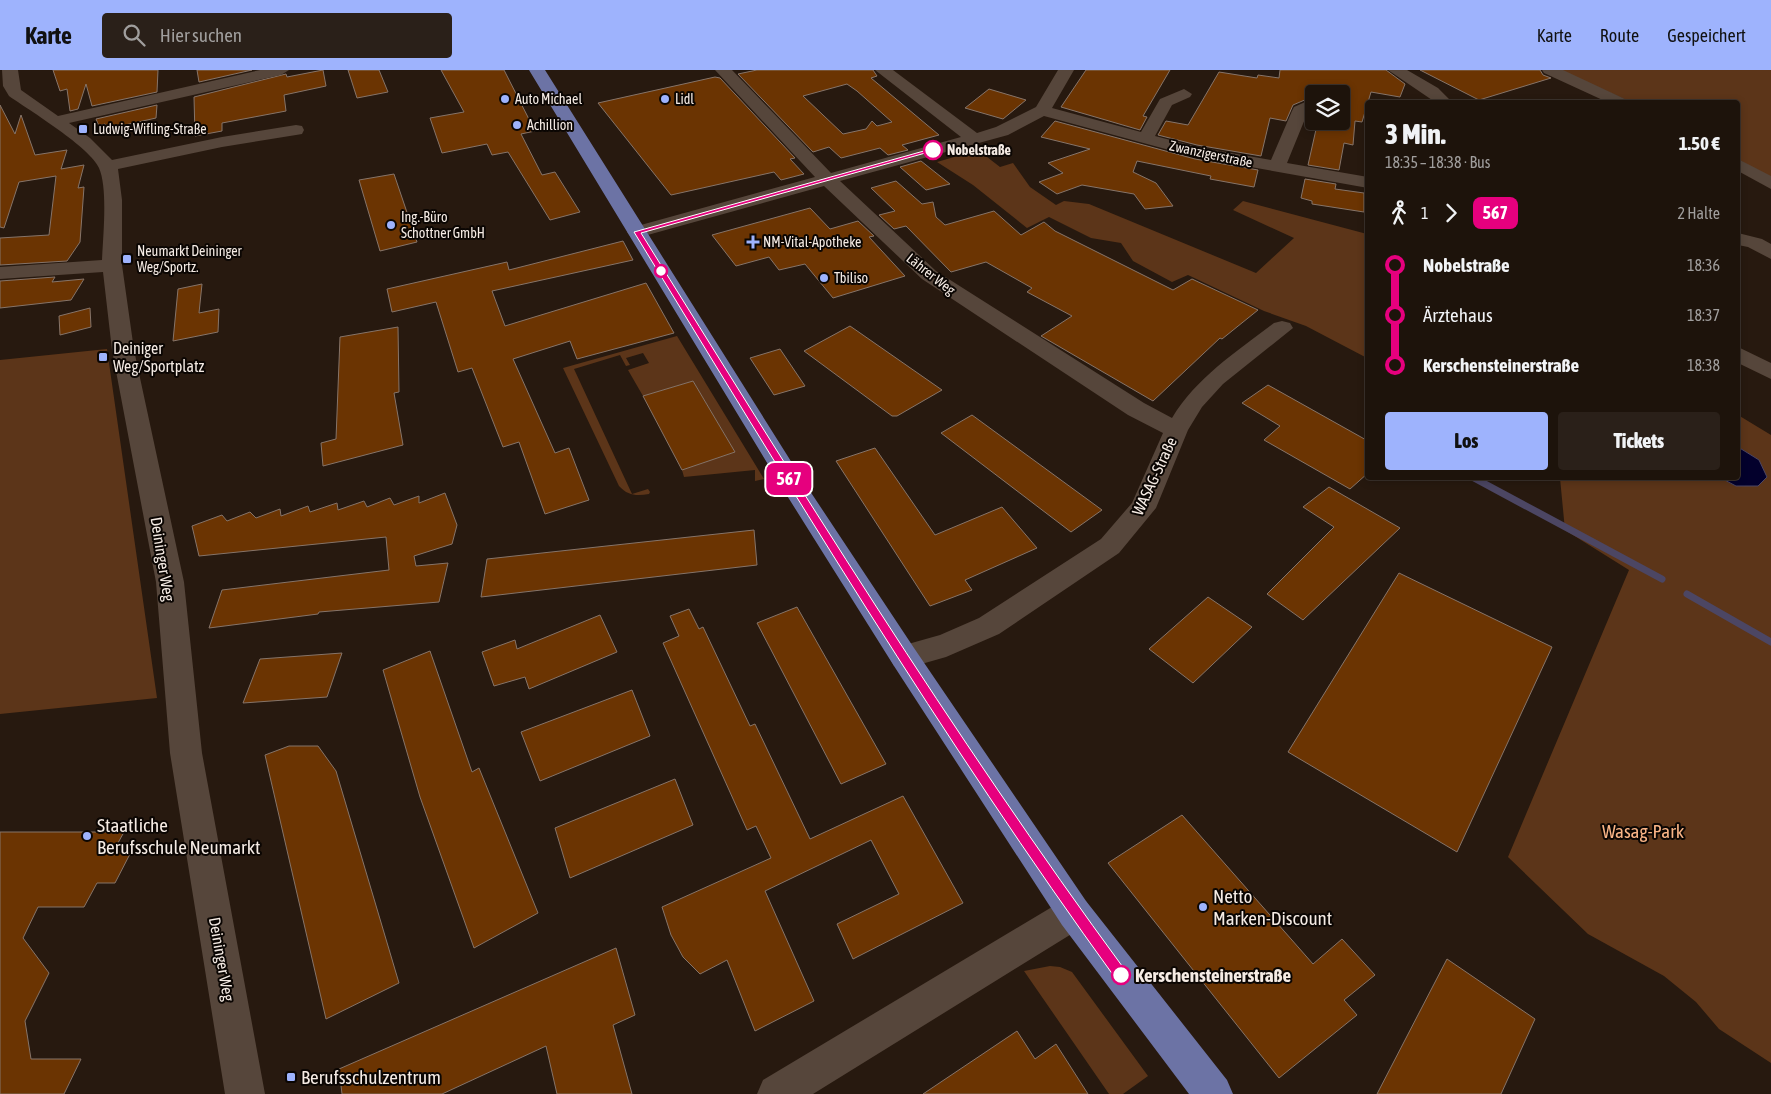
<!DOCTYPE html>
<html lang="de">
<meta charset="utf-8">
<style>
body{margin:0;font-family:"Asap Condensed",sans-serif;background:#2a2019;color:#f1f3f6;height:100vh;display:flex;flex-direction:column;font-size:19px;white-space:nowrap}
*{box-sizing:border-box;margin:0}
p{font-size:16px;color:#a09e9d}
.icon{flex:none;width:28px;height:28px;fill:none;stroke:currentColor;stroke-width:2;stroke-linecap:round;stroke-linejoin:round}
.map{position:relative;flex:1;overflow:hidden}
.sheet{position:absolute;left:1365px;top:30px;width:375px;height:380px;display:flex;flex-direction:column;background:#1d130b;border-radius:5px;box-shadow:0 2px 8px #0003,0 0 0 1px #3b322c}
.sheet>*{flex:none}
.badge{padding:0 10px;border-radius:8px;font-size:18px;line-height:32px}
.tools{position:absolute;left:1305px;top:15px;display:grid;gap:10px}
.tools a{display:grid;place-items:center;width:45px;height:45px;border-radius:5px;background:#1d130b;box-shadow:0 2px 8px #0003,0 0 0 1px #3b322c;font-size:25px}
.map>.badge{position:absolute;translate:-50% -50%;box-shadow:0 0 0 2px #fff}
.legs{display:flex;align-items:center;gap:8px;height:55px;padding:0 20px;font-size:16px}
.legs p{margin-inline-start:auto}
.overview{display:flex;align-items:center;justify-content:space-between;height:85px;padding:0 20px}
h1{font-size:28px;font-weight:800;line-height:38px}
.button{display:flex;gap:10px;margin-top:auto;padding:10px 20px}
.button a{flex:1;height:58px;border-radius:5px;background:#9eb3fd;color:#111;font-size:20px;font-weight:800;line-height:58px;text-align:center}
.button a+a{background:#2a2019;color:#f1f3f6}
ul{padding:0 20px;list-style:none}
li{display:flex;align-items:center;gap:18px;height:50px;font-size:19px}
li i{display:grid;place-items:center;width:8px;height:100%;margin:0 6px;background:currentColor}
li i::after{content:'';width:12px;height:12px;margin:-6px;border:4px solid;border-radius:50%;background:#1d130b}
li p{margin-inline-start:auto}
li:first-child i{background:linear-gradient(#0000 50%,currentColor 0)}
li:last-child i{background:linear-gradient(currentColor 50%,#0000 0)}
header{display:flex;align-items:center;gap:30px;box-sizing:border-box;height:70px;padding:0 25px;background:#9eb3fd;color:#111}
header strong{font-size:24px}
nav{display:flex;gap:28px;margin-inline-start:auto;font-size:18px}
.search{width:350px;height:45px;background:#2a2019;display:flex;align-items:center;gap:12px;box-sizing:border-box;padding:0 18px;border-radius:5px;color:#a09e9d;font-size:19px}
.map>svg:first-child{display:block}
</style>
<header>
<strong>Karte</strong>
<div class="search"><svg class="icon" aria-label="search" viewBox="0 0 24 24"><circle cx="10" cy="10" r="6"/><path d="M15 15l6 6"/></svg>Hier suchen</div>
<nav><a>Karte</a><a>Route</a><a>Gespeichert</a></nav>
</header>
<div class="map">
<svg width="1771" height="1024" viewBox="0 0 1771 1024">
<rect width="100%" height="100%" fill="#27190f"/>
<path fill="#5c3519" d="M1560,0H1771V109L1738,89V32H1631Z
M978,80L1000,97L1013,93L1030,117L1056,135L1064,131L1089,134L1256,203L1294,168L1233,140L1243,131L1367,164V288L1306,256L1264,241L1188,205L1172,212L1133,191L1121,173L1091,168L1049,147L1027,158L973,115L937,92Z
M677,266L764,409L755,411V400L684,407L682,400L735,382L693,311L643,326L628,300L649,293L643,283L626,288L630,295L626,296L620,285L574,299L632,424L648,419L650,422L649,424C637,426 628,426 619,416L563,298Z
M107,279L157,628L0,644V290Z
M1738,345L1771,365V993L1719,959L1696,932L1664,906L1588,864L1508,787L1629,500L1565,460L1560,408H1721L1736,416L1759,390L1738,377Z
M1050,896L1060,897L1072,902L1148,1006L1123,1024H1109L1024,901Z"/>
<path fill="#03002c" stroke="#4c4663" d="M1738,377L1759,390L1767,407L1758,416H1736L1721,408H1738Z"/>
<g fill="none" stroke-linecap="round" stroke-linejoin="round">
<path stroke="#4c4663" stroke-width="7" d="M1474,408L1662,509
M1687,524L1771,572"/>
</g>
<path fill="#6b3402" stroke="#867469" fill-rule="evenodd" d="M53,0H158L157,22L92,36L86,14L78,39L70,41L67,19L60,21Z
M197,0H252L199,12Z
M323,0L326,16L284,25L286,41L222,53V61L195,66L194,27L286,4L287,7Z
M348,0H379L388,22L357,28Z
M441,0H504L535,61L521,64L542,105L555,102L580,142L550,150L508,82L492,85L487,74L442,83L430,48L464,42Z
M757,0H873L877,6L871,8L939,65L902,75L908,80L888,85L880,78L841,88L829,77L813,82L738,4ZM847,14L857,21L892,52L877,56L872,51L866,59L843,64L803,26Z
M1086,0H1170L1143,46L1147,47L1140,60L1061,37Z
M1280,0H1386L1405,14L1400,27L1371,22L1362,52L1355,51L1353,75L1344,73L1339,100L1308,95L1317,55L1305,53L1308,45L1314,42V51H1341V24H1314V26L1293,35L1286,51L1270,48L1261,86L1197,75L1158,65L1166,51L1188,55L1219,2L1257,8L1258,5L1279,8Z
M1420,0H1540L1543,5L1551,8L1479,30Z
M715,7L720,8L795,88L790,89L804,104L781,110L774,102L671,125L598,33Z
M989,19L1026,30L1003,49L965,38Z
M0,35L15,64L21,45L35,85L67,80L61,99L84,95L78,118L84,117L80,172L67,191L0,195V168L49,165L56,106L19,112L4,158L0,157Z
M157,35L156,48L107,59L105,54L99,56L96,49Z
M1055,51L1195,89L1258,100L1254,117L1210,109L1211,106L1137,91L1133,102L1156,113L1173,136L1145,139L1134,124L1082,115L1057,124L1039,112L1063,103L1048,93L1090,79L1041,67Z
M921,91L950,114L926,120L900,97Z
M394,104L417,172L380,181L359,110Z
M1305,109L1336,114L1335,119L1364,123V142L1312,134V131L1301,128Z
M896,111L922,134L933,132L936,147L945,155L994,141L1021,165L1044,152L1055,161L1173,220L1192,209L1258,240L1222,269L1220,268L1153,331L1041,266L1072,246L1027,222L1032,218L986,192L951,202L906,156L894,159L879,145L895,141L871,118Z
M810,138L830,159L858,151L874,166L869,167L905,206L833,228L805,194L779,200L769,187L736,196L712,165Z
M623,171L633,190L492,221L505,256L646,213L674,263L577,289L570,271L513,289L555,383L569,378L589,430L545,444L519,372L503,377L472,298L458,302L436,232L392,242L387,219L507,192L509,200Z
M55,207L52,212L84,209L71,230L0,238V211Z
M202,214L199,243L219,239L218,262L173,271L178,219Z
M90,238L91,257L60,265L59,246Z
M850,256L942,320L897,346H892L804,281Z
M398,257L399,322L394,323L403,375L323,396L321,373L336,369L340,267Z
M780,279L805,316L774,325L750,288Z
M693,311L735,382L682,400L643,326Z
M1268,315L1368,371V403L1350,419L1264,370L1280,356L1242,333Z
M972,345L1102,440L1071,462L941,363Z
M875,378L935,465L1002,437L1037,478L965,510L972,520L930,536L836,391Z
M1329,417L1400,458L1303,550L1267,524L1334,457L1303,437Z
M445,423L457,455L452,474L414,486L416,496L448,493L439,532L319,542L318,544L209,558L222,520L389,500L386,467L199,486L192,456L222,445L227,451L250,442L256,448L280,439L281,446L308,436L310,442L337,433L338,440L364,431L367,437L390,428L394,435L419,426V433Z
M754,460L757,495L481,527L487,489Z
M1399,503L1552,577L1457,782L1288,682Z
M1208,527L1252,557L1193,613L1149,579Z
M797,537L886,694L841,714L757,553Z
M689,539L699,559L703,557L750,656L755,654L810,769L903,726L963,833L853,889L837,854L899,824L871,770L765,821L814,931L755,961L727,890L700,904L683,887L671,865L662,837L771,788L756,756L747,760L663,573L679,566L670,546Z
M600,545L617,582L529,619L525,607L494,616L482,582L515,570L517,579Z
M430,581L472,702L479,698L538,843L474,878L420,727L383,600Z
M342,583L327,627L243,633L260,589Z
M632,620L650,666L540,711L521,662Z
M289,676H318L336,701L399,913L326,949L265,685Z
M675,709L693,755L570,808L555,758Z
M1182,745L1313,894L1342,869L1375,905L1344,930L1357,945L1279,1008L1108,793Z
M0,762H124L113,782H131L115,813H97L84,837H38L23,868L49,903L25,951L31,989H81L64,1024H0Z
M616,878L635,945L613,955L632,1024H557L546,976L442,1024H342L339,999Z
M1447,889L1535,949L1501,1024H1377Z
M1017,961L1035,989L1056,974L1088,1024H923Z"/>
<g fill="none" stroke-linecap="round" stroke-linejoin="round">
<path fill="#56463b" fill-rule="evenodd" d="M2,0H18L21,20L58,46L260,0H289L281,5L69,53L90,68L112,90L222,67L296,55L302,56L304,60L302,64L296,65L222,77L118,99L122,130V195L134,280L184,512L202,683L265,1024H225L170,683L156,512L112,280L103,202L0,209V197L102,190C103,166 108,118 99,98C91,78 29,40 9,26L3,16Z
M715,0H732L831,103L961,67L875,0H893L977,63L996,57L1036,37L1058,0H1074L1052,38L1141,62L1160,29L1184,19L1192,24L1190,27L1172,35L1155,66L1197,77L1271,90L1292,41L1294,37L1314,28V40L1307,44L1287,93L1368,107V118L1195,87L1044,46L1008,65L840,111L936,201L1144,333L1172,348C1197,307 1236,282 1274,253L1282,251L1290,253L1293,258L1223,314L1202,337L1188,360L1156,438L1119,483L999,564L946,587L904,599L894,596L889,587L894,578L940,565L979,548L1101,469L1132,433L1163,363L1128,345L922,209L824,116L644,166H630L627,162L630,158L815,107Z
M1388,0H1407L1438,18L1452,32H1435Z
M1542,0H1563L1625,29L1627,32H1607L1544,3Z
M1738,89L1771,106V119L1738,101Z
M1738,163L1762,169L1771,174V189L1748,177L1738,175Z
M1738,277L1771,293V309L1738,293Z
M1074,826L1086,831L1092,843L1086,855L813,1024H757L763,1010L1062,831Z"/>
<path fill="#6c73a5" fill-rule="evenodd" d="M529,0H545L804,412L914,578L1086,831L1227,1010L1233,1024H1189L1062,855L894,596L786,424Z"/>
</g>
<path fill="#e6007e" stroke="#fff" d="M931,79L936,80L641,163C796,412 951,663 1125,900L1127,905L1125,909L1121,911L1116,909C942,669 788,414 634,162Z"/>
<g fill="#9eb3fd" stroke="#0b0603" stroke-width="2">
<circle cx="505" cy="29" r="5"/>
<circle cx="665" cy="29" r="5"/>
<circle cx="517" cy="55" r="5"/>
<rect x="78" y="54" width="10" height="10" rx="2.5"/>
<circle cx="391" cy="155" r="5"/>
<path d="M750.5 164.5h5v5h5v5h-5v5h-5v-5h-5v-5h5z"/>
<rect x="122" y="184" width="10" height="10" rx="2.5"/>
<circle cx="824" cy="208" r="5"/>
<rect x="98" y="282" width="10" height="10" rx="2.5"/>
<circle cx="87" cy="766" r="5"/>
<circle cx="1203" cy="837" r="5"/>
<rect x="286" y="1002" width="10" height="10" rx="2.5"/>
</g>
<g fill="#fff" stroke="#e6007e" stroke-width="2.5">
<circle cx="933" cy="80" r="9"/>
<circle cx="661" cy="201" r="6"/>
<circle cx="1121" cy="905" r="9"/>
</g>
<g text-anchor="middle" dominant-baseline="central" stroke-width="4" stroke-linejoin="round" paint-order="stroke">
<g font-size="14" fill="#f5ebe4" stroke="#0b0603" text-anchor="start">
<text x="515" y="29">Auto Michael</text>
<text x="675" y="29">Lidl</text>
<text x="527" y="55">Achillion</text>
<text x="93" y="59">Ludwig-Wifling-Straße</text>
<text x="401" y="147">Ing.-Büro<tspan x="401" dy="16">Schottner GmbH</tspan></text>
<text x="763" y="172">NM-Vital-Apotheke</text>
<text x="137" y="181">Neumarkt Deininger<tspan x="137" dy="16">Weg/Sportz.</tspan></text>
<text x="834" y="208">Tbiliso</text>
</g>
<g font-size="14" font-weight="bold" fill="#f5ebe4" stroke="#0b0603" text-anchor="start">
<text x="947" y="80">Nobelstraße</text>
</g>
<g font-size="14" fill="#f5ebe4" stroke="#0b0603">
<text transform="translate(1211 84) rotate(12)">Zwanzigerstraße</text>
<text transform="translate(931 204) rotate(38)">Lährer Weg</text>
</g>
<g font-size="16" fill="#f5ebe4" stroke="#0b0603" text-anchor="start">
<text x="113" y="278">Deiniger<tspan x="113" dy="18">Weg/Sportplatz</tspan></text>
</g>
<g font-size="16" fill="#f5ebe4" stroke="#0b0603">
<text transform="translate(1154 406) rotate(-65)">WASAG-Straße</text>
<text transform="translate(163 489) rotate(81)">Deininger Weg</text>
<text transform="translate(222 889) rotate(80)">Deininger Weg</text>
</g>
<g font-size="19" fill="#f5ebe4" stroke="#0b0603" text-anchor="start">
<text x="97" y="755">Staatliche<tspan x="97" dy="22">Berufsschule Neumarkt</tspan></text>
<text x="1213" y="826">Netto<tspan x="1213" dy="22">Marken-Discount</tspan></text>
<text x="301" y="1007">Berufsschulzentrum</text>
</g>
<g font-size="19" fill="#f9b486" stroke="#0b0603">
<text x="1643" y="761">Wasag-Park</text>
</g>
<g font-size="19" font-weight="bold" fill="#f5ebe4" stroke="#0b0603" text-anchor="start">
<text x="1135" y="905">Kerschensteinerstraße</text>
</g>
</g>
</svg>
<div class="tools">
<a><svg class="icon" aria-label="layers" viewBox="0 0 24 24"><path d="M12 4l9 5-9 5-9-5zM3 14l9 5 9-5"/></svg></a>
</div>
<b class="badge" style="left:789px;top:409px;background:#e6007e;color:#fff">567</b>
<section class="sheet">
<div class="overview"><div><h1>3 Min.</h1><p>18:35 – 18:38 · Bus</p></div><b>1.50 €</b></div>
<div class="legs"><svg class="icon" aria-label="walk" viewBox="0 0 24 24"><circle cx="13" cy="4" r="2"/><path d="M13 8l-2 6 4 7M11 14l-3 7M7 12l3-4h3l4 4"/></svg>1<svg class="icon" aria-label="forward" viewBox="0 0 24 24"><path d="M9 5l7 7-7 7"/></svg><b class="badge" style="background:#e6007e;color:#fff">567</b><p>2 Halte</p></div>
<ul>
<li><i style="color:#e6007e"></i><b>Nobelstraße</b><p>18:36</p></li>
<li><i style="color:#e6007e"></i><span>Ärztehaus</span><p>18:37</p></li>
<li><i style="color:#e6007e"></i><b>Kerschensteinerstraße</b><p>18:38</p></li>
</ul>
<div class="button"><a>Los</a><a>Tickets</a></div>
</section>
</div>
